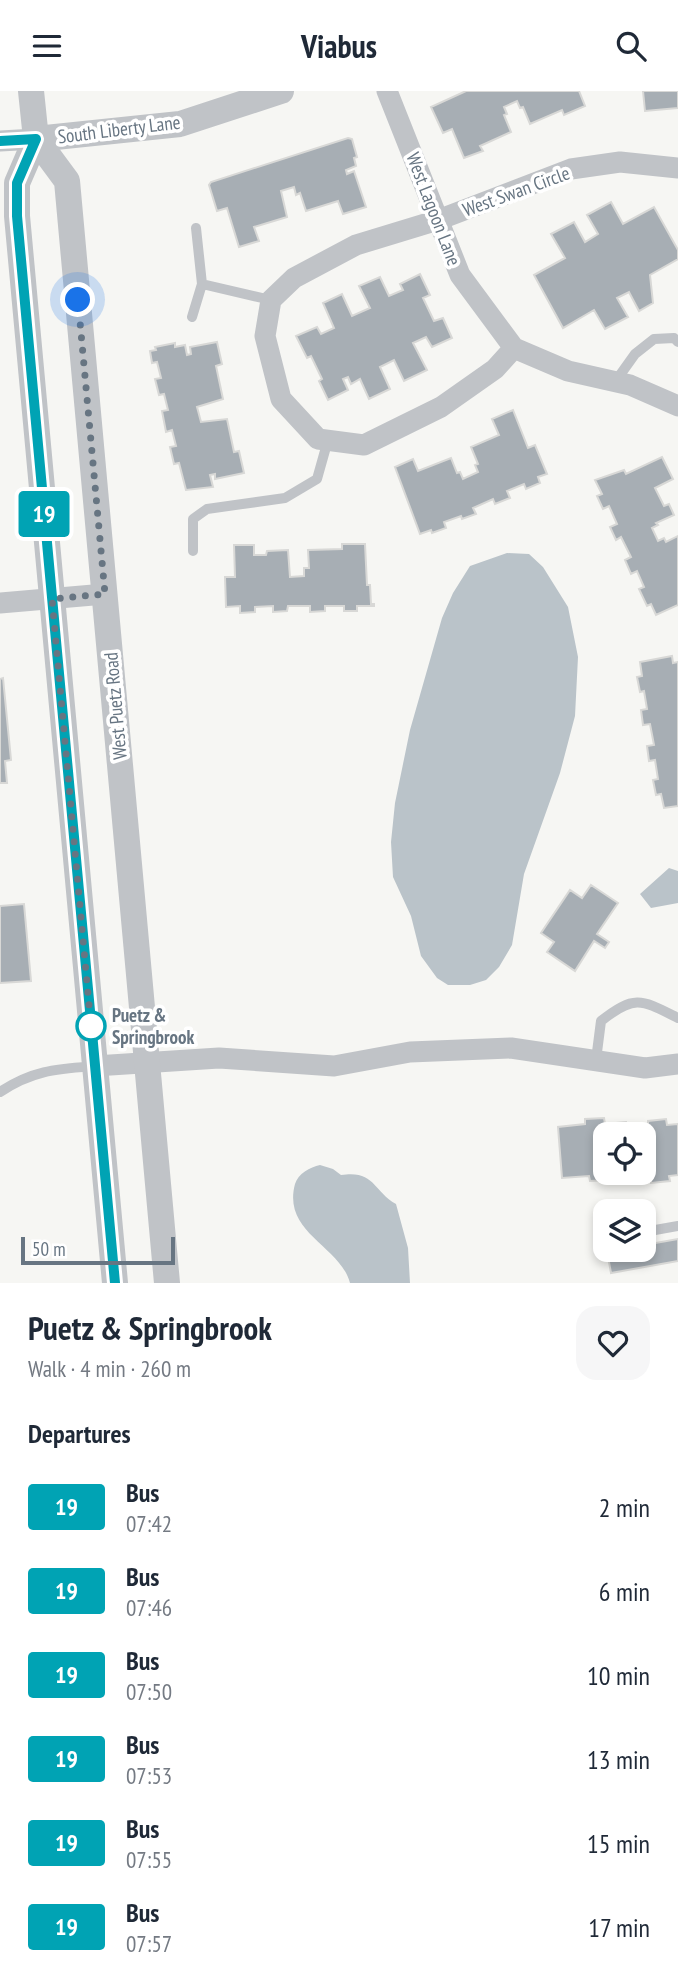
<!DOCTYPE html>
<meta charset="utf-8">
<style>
body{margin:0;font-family:"PT Sans Narrow",sans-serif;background:#f6f6f7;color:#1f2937;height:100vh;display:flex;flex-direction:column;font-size:26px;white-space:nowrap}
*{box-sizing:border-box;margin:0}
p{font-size:23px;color:#747a83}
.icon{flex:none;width:38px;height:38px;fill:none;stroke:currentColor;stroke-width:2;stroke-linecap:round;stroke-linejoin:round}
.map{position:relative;height:1192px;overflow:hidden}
.drawer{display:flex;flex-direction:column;background:#fff;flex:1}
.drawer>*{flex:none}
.badge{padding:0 14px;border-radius:5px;font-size:24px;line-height:46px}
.fabs{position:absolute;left:593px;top:1031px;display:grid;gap:14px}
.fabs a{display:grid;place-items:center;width:63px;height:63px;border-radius:14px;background:#fff;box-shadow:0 4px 10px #0003;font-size:35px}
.scale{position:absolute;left:21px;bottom:18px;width:154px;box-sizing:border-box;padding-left:7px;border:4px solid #677582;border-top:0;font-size:19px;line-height:24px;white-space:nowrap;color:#677582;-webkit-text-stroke:5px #fff;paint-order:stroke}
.you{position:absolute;width:35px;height:35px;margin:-18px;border:5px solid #fff;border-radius:50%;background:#1a73e8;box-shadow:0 0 0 10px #1a73e833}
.map>.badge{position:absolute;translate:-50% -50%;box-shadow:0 0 0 4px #fff}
h2{padding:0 28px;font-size:26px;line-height:63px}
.round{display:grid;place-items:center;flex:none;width:74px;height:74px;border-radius:21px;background:#f6f6f7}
.overview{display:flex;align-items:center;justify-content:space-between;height:119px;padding:0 28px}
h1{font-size:33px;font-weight:700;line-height:52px}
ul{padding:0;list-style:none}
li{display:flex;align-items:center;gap:21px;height:84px;padding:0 28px}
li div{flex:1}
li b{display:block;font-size:26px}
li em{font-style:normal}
li .badge{min-width:77px;font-weight:700;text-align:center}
header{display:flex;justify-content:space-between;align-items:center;height:91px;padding:0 28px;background:#fff;font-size:32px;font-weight:700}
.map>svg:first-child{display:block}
</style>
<header><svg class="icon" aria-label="menu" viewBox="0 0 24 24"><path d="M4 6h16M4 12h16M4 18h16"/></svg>Viabus<svg class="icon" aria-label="search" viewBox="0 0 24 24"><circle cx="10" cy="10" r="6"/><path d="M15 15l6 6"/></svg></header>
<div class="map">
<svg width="678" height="1192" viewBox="0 0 678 1192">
<rect width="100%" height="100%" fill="#f6f6f3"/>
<path fill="#bac3c9" d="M507,462L529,463L543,476L568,516L578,566L575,625L560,682L524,783L512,854L499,876L486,889L470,894H448L437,887L421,865L411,825L393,786L391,751L395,712L410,639L442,527L453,502L470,475Z
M669,777L678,780V812L651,817L640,803Z
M320,1074L333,1078L341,1084C375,1079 372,1099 396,1113L408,1157L410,1192H350C340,1154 282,1142 295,1093C298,1083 310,1076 320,1074Z"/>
<path fill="#a7aeb4" stroke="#d8d8d6" stroke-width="2" fill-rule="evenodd" d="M466,0H579L585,15L564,24L562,19L530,33L523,16L520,17L517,10L504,16L507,23L504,24L511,41L480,55L483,60L464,67L452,38L443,42L431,16Z
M643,0H678V17L645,20Z
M348,47L352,48L357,66L354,67L356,75L346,79L347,83L354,80L366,116L343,123L338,110L306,120L300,102L296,104L294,96L281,100L287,126L254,136L259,150L239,156L227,117L217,120L209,94L211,91Z
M611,111L623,133L654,116L678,159V168L650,184L653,212L639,220L629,201L617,207L628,226L605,238L594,219L563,237L534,184L565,167L551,143L574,131L585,151L598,143L587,124Z
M420,183L430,204L423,207L434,230L443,227L452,247L432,256L426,246L413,252L427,279L404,290L394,269L380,276L390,298L369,308L360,288L351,293L348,286L343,288L348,299L328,309L319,290L322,288L311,265L307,267L296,245L317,236L321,243L334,237L323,212L342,203L352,225L370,217L359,195L380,186L389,205L403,199L400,193Z
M217,251L222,273L216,275L223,308L197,316L201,331L227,328L234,361L239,360L244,382L215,388V383L210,384L213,396L186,399L179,372L174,373L170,356L176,355L172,339L166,341L162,320L168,319L164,303L159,304L155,288L161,287L157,271L152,272L150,260L156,259L155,256L175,252V256L185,254L187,264L191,263L190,256Z
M513,319L528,357L535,354L547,383L538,386L540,392L526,398L524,393L507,400L510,407L495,413L493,408L473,417L476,423L462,428L461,425L444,431L446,437L432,442L431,439L420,443L395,376L413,368L418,380L451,367L457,382L460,381L463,388L478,381L475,374L478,373L471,356L499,344L492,328Z
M662,366L673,388L655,397L664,415L669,413L674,424L656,432L658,434L652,437L658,450L664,447L666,451L678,445V514L656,524L651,513L647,515L639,498L644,496L637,480L631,483L625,469L631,466L621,446L616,449L610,436L617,433L609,415L603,418L597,405L602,403L595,389L624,379L626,383Z
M342,453H365L367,494H370L371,513H374V515H357V520H344V515H325V520L310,521V515H288L287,520L273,521V515L255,516V521L240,522V515L226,516L225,486H235L234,454H254V464H266L267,460L288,459L290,486L304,485V477H309L308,459L342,458Z
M672,565L673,572L678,571V715L664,717L661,703L656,704L653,689L658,688L655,669L649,670L647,655L654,654L650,633L643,634L641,619L647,618L644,600L640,601L637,586L642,585L640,571Z
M3,587L11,669L5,670L7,692H0V588Z
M591,794L618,812L597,843L609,851L605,857L594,850L575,880L547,861L554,851L541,842L570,799L582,807Z
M24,813L31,890L0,892V815Z
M604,1027L605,1033L626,1031L627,1038L648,1036V1030L666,1028L667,1034L678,1033V1084L669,1085L670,1090L651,1092V1086L629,1088L628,1082L607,1083L608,1089L590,1090L589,1085L562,1087L558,1036L585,1033V1028ZM606,1043H644V1082H606Z
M678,1148V1170L611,1182L607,1160L644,1158V1154Z"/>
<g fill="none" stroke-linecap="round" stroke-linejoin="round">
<path stroke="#c0c3c7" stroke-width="10" d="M202,193L271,209
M192,226L202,193L196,137
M615,291L635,263L654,248L674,247L678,251
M193,460V428L207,418L285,407L317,388L328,349
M596,969L601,930C635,903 642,909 678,927
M0,1001C33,979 57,978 95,975
M644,1141L678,1135"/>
<path stroke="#c0c3c7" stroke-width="21" d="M387,0L460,184L514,257L568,280L630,294L678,315
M0,50L36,48
M514,257L495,278L441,316L364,354L318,348L281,308L265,245L271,209L294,187L356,154L438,129L571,78L620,71L678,77
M0,512L105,503
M95,975L219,967L334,975L410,961L511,957L645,977L678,973"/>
<path stroke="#c0c3c7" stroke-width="26" d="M31,0L36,48L17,92V125L115,1192
M36,48L67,90L167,1192
M36,48L180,33L281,0"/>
</g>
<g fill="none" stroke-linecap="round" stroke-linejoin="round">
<g stroke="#fff" stroke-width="16">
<path id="line" d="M0,50L36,48L17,92V125L115,1192"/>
</g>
<use href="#line" stroke="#00a3b4" stroke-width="10"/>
<path stroke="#677582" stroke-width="7" stroke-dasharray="0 12.6" d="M78,209L105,503L52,508L92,947L91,935"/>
</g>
<circle fill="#fff" stroke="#00a3b4" stroke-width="3.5" cx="91" cy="935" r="14"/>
<g text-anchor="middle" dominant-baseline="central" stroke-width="7" stroke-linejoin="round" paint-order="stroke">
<g font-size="19" fill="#677582" stroke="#fff">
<text transform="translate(119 38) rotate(-7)">South Liberty Lane</text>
<text transform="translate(516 100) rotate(-20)">West Swan Circle</text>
<text transform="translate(434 118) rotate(69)">West Lagoon Lane</text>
<text transform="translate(115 615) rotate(-95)">West Puetz Road</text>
</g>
<g font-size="19" font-weight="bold" fill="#677582" stroke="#fff" text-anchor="start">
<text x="112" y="924">Puetz &amp;<tspan x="112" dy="22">Springbrook</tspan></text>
</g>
</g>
</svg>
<div class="fabs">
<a><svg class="icon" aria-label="locate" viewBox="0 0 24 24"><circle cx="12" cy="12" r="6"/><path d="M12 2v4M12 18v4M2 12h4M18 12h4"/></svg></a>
<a><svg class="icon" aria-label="layers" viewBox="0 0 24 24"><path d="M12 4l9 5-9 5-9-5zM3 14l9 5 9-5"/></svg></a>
</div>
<div class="scale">50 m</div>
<div class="you" style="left:78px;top:209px"></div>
<b class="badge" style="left:44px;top:423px;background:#00a3b4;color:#fff">19</b>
</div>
<section class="drawer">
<div class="overview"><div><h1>Puetz &amp; Springbrook</h1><p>Walk · 4 min · 260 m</p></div><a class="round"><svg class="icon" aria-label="heart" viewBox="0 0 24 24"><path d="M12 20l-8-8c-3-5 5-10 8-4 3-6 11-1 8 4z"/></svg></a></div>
<h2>Departures</h2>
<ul>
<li><span class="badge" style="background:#00a3b4;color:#fff">19</span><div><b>Bus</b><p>07:42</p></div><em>2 min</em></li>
<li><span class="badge" style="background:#00a3b4;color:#fff">19</span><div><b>Bus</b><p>07:46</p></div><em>6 min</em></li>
<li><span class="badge" style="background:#00a3b4;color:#fff">19</span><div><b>Bus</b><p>07:50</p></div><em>10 min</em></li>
<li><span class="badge" style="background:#00a3b4;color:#fff">19</span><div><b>Bus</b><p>07:53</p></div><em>13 min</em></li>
<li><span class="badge" style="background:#00a3b4;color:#fff">19</span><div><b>Bus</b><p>07:55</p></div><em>15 min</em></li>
<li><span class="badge" style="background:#00a3b4;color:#fff">19</span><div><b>Bus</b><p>07:57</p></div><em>17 min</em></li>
</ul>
</section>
